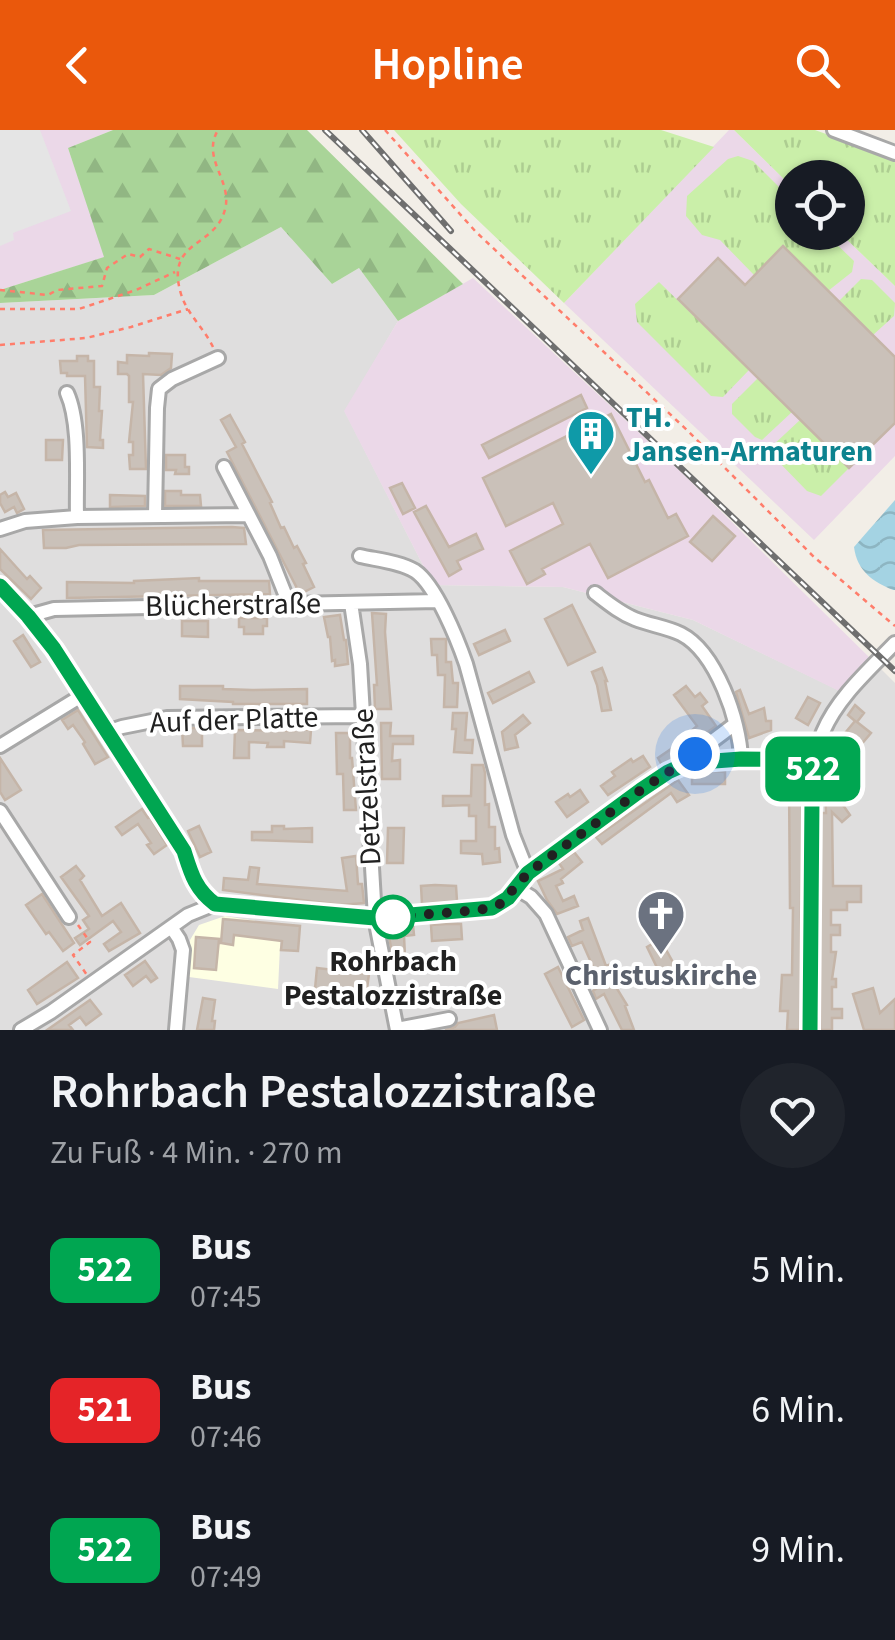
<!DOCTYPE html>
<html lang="de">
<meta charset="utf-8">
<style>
body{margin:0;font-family:"Source Sans 3",sans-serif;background:#20242c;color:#f1f3f6;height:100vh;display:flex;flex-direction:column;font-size:38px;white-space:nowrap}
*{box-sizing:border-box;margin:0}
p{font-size:32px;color:#9ea1a6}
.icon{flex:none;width:55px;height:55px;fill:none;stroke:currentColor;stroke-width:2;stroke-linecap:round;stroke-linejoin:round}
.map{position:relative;height:900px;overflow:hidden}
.details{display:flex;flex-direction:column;background:#171b24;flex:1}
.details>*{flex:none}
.badge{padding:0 20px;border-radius:15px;font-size:35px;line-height:65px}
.controls{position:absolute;left:775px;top:30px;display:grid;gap:20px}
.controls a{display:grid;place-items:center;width:90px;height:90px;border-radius:50%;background:#171b24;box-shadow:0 2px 8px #0004;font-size:50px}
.you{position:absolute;width:50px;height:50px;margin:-25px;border:8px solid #fff;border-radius:50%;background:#1a73e8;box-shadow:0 0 0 15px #1a73e833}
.map>.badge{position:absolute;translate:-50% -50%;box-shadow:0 0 0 5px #fff}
.round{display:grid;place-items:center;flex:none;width:105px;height:105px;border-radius:52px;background:#20242c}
.head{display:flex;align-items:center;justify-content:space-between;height:170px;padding:0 50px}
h1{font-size:48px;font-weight:600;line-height:75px}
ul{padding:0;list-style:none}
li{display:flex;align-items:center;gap:30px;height:140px;padding:0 50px}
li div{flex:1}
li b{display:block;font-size:38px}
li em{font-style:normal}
li .badge{min-width:110px;font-weight:700;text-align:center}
header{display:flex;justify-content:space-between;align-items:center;height:130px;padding:0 50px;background:#ea580c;color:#fff;font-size:45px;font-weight:600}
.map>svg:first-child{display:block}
</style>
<header><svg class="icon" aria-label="back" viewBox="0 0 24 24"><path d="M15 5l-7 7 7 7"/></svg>Hopline<svg class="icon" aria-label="search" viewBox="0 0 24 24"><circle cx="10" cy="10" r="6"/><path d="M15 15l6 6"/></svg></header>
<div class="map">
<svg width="895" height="900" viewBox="0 0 895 900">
<defs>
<pattern id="grass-tufts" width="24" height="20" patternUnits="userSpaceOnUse" patternTransform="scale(2.5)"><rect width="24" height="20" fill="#caefa9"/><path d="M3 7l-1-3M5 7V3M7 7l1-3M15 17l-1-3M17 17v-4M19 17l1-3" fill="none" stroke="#adcd91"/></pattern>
<pattern id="forest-firs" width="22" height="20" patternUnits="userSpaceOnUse" patternTransform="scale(2.5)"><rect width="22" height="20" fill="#a9d498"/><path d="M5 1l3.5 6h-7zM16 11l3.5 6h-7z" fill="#91b683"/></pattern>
<pattern id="water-waves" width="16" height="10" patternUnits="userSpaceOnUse" patternTransform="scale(2.5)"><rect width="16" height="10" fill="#a4d3e3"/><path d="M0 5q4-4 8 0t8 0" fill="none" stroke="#8db5c2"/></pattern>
</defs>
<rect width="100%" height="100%" fill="#f2eee7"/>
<path fill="#dfdede" d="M281,97L332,154L359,138L398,191L345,282L433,455L563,457L693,490L838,560L871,529L895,553V900H0V173L154,165Z"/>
<path fill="#ebd8e8" d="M0,0H113L68,18L105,127L0,160Z
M729,0H734L792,57V102L840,103L895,156V326L814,410L564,173Z
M473,148L678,339L871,529L839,561L693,490L563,457L433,455L344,281L398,191Z"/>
<path fill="#feffe3" d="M225,786L281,795L278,859L189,847L190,810L199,795Z"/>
<path fill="url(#grass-tufts)" d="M394,0H661L714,17L564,173L461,74Z
M734,0H815L895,29V156L840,103L848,102V48H792V57Z
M738,26L753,31L792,70V102L825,103L854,131L852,142L828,161L783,116L754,145L720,110L702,105L686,86L687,66L728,29Z
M861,149L872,150L895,173L894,186L873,205L839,171Z
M659,152L749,240L723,267L711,266L637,192L635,174Z
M758,248L792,282L762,310L755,307L732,284V274Z
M800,290L849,338L821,366L807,361L772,325L771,317Z"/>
<path fill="url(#forest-firs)" d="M113,0H307L463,154L398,191L359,138L332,154L281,97L154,165L0,173V160L104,127L68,18Z"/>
<path fill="#e5e5e5" d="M0,0H40L71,81L13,103L14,110L0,116Z"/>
<path fill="url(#water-waves)" d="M895,370V460H893C873,452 857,441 854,417Z"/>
<path fill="#cac1b9" stroke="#c5b5a8" stroke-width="2.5" d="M783,116L895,227V293L849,338L678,169L718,128L745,155Z
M149,223L172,224L171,238L161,245L143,244L146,339H130L129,325H133V312H129L133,272H129V246L127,244H118V232L127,233V225L149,226Z
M77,226H88V231H94V257H100L99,281H102L100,310H103V318L87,317L85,246H67V243H61L60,231H77Z
M581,265L587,278L489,328L482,315Z
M611,284L645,352L649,350L668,388L676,384L688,406L608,448L590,414L542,439L545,444L527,454L510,421L563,394L553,373L506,396L483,348Z
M230,285L245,312L242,314L272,372L270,373L281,398L284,397L294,418L297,416L306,433L303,434L314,457L300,464L227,322L236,317L221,290Z
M46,310H63L62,330H46Z
M166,325H185V337H189V344H175L176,340H166Z
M402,353L415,378L403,384L390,358Z
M165,361H181V365H200L201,376H165Z
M5,362L8,367L16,363L24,379L17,383L14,377L5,382L0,373V365Z
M110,365L145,366V376L110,377Z
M426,376L449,417L476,404L483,419L457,431L461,439L449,446L414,382Z
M713,386L735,406L712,431L690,412Z
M232,397L244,398L246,414L79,415L66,418H44L43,400Z
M0,419L27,449L30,446L41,458L31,469L0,439Z
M199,448V451H269L270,464L67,468V452L134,453V451Z
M572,475L595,522L568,535L545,489Z
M372,483L386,484L385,502L391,579H375L374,555H377Z
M340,485L344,510H346L348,534L335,536V530L332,531L330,507H328L324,487Z
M239,488H267V496H263V504H244V497H239Z
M182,491H208V507L182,506Z
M505,500L510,511L479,525L474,514Z
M23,505L40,532L31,537L14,511Z
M431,509H446V532H451L453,553H458L457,577H444L445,545H438L437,525H432Z
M602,538L607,551H605L611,580L602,581L597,555L592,542Z
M529,542L534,552L493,573L488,563Z
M180,556H223V559L252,560L307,559V574H233V572L180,569Z
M686,556L695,567L700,563L707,572L702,576L716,596L689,616L680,627L662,635L658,628L687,608L685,606L697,596L674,565Z
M740,560L749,584L764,578L766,591H771V600L749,608L736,562Z
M808,567L820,573L808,595L796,588Z
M855,575L864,583L857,592L871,603L860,616L845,603L855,591L848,585Z
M78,580L108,627L95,634L83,614L85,612L73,595L68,599L62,590Z
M453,583H467L465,610H473L472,623L454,622L456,599H452Z
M523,585L530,593L515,605L518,617L505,620L502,602Z
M381,593H391L390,606H413V614H393L392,631L400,630V649H382Z
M182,598H202V616H183Z
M294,599L311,600L310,613L284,611V617H267L268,613L249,612V628H234L235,600L294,601Z
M336,603H350V628H352L356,680H344L343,644H337Z
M643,626L650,637L608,665L601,656L615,646L612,642L631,629L633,632Z
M0,628L21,660L5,670L0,662Z
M472,635H483L485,643V675L489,674V697H495V719L499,718L500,732L483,734L482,724L461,723V711H476V686H469V675L443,676V666H471Z
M712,641L725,642V654H692V645Z
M773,643H802L800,900H787L788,881H780L782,845H792L793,778H790L789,651H773Z
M678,650L689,665L677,672L671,663L602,714L596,707Z
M838,659V668L850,685L842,692L832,682L833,756H861V772H847V780H831V795H840V805H831V822H836L832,849H836V857H832V879H842V888H832V900H820V683H826L825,660Z
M580,660L588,672L567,687L556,672L568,664L570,667Z
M142,679L148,688L150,687L167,715L154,724L147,715L151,713L138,694L122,705L116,697Z
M199,696L211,722L200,727L188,701Z
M272,696H284V699L312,698V712L252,710V702H272Z
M388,698H404L403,733H387Z
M574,722L582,732L561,749L563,753L556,756L563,771L574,766L578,776L557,784L547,770L538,751L563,739L559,733Z
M356,726L358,754H362L364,773L341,775L223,760L224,748L248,750L250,737L259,738L257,754L347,761L342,728Z
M76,736L84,746L80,750L102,786L121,773L140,803L109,821L104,814L121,802L113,791L80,815L75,808L89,799L83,790L89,786L61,747Z
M435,755L456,756L457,771L422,774L421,756Z
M42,764L74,813L63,821L49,802L46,804L26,775Z
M588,788L606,836L616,832L620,840L608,844L627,875L625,876L634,900H622L604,864L596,869L593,861L601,855L582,812L572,816L568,807L583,800L580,791Z
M223,789L300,796L298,821L281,820L282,811L234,805L233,815L221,813Z
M446,794H461L462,809L432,811L431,795Z
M413,795L414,805L404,806L405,826L393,827L387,797Z
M666,806L670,813L664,816L679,843L664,852L647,817Z
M196,807L219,809L216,840L194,838Z
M145,831L157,848L151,852L146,846L133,856L125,845Z
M67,832L78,848L37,874L28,860Z
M558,837L584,890L572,897L545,844Z
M317,838L369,844L366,866L315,859Z
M873,858L880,883L895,869V900H864L853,864Z
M203,868L215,870L212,891H215L214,900H197Z
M90,870L101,884L86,895L80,887L69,895L73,900H47Z
M494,885L497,900H445L455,897L458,893Z"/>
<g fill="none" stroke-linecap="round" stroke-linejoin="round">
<g stroke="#a8a8a8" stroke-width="18">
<path id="minor" d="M834,0L895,23
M67,263C81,294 76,352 77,387
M224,337L270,426L289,474
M155,386L157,278L159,259L172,249L218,228
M0,399L25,391L77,387L248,385
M360,426C378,430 400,432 415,441C436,455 458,511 466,534L513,705L528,743
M0,456L29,486L54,519L184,721C191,743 195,759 215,774
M595,463C608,473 620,483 635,489C650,495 667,497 681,504C716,522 740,591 741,629
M351,473L360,534L375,788L397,900
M29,486L54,479L438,471
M107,602L122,597L167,588L363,586
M0,616L83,565
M688,633L695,624L735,594
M0,681L69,787
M516,758L531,767L546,784L600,900
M171,797L179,809L183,820L176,900
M397,899L449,889
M21,900L51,882L188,785L215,774L375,788L492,778L508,768L528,743L668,643C713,622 766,630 814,630
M810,900C810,844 811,787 811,731C811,689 806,642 823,602C838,567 869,540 895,513"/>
</g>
<path stroke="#ff7d6b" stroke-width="2.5" stroke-dasharray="5 5" stroke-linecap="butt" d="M385,0L476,102L688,301L814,427L895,496
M0,160L48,165L57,160L102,156L107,138L128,124L140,127L149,119L180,129
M0,179H79L136,160L175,142
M0,215L86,208L131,197L188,179
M213,217C204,198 187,184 181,164C164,107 220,119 226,74C229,48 202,27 218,0
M78,795L90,812L73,825L87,845"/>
<use href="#minor" stroke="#fff" stroke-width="12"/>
<g stroke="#6f6f6f" stroke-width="6">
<path id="rail" d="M325,0L895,541
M362,0L451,101"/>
</g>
<use href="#rail" stroke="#fff" stroke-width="2.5" stroke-dasharray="8" stroke-linecap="butt"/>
</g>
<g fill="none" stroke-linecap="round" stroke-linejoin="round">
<g stroke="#fff" stroke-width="22">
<path id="line" d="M0,456L28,486L54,519L184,721C191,743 195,759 215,774L375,788L492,778L508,768L528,743L641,660L668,642L688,633L741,629L814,630L812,669L810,900"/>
</g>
<use href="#line" stroke="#00a651" stroke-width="15"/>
<path stroke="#212121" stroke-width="10" stroke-dasharray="0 18" d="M393,787L480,780L500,774L528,743L641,660L668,642L688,633L695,624"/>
</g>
<defs>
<g id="building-pin" transform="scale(2.5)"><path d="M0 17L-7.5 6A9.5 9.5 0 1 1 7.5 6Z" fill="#0f9aa8" stroke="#fff"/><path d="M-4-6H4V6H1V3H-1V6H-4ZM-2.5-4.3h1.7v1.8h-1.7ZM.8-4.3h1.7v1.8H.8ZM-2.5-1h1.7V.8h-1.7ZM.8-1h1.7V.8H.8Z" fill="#fff"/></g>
<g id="church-pin" transform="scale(2.5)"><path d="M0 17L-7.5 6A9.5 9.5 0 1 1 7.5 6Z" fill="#6b7280" stroke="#fff"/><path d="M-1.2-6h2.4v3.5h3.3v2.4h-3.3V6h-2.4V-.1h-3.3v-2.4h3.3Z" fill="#fff"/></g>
</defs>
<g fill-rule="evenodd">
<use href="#building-pin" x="591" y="304"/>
<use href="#church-pin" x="661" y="784"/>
</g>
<circle fill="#fff" stroke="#00a651" stroke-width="5" cx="393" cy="787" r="20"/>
<g text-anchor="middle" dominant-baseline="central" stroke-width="8" stroke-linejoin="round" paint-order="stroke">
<g font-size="30" font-weight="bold" fill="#0d838f" stroke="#fff" text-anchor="start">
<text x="626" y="287">TH.<tspan x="626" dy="34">Jansen-Armaturen</tspan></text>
</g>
<g font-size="30" fill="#212121" stroke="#fff">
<text transform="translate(233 475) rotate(-1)">Blücherstraße</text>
<text transform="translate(234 590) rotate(-2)">Auf der Platte</text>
<text transform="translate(367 657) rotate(-93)">Detzelstraße</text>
</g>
<g font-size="30" font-weight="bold" fill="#212121" stroke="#fff">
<text x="393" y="831">Rohrbach<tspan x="393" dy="34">Pestalozzistraße</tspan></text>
</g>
<g font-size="30" font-weight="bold" fill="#5b616d" stroke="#fff">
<text x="661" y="845">Christuskirche</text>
</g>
</g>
</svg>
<div class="controls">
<a><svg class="icon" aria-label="locate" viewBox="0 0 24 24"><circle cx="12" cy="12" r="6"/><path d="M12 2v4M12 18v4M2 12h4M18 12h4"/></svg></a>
</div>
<div class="you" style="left:695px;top:624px"></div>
<b class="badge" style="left:813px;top:639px;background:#00a651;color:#fff">522</b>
</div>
<section class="details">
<div class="head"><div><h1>Rohrbach Pestalozzistraße</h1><p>Zu Fuß · 4 Min. · 270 m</p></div><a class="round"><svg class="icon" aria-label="heart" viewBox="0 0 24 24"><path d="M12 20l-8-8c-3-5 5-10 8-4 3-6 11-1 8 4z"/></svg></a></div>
<ul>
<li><span class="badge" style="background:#00a651;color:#fff">522</span><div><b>Bus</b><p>07:45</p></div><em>5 Min.</em></li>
<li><span class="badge" style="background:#e52428;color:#fff">521</span><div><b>Bus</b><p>07:46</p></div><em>6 Min.</em></li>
<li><span class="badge" style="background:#00a651;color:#fff">522</span><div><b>Bus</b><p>07:49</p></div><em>9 Min.</em></li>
</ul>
</section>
